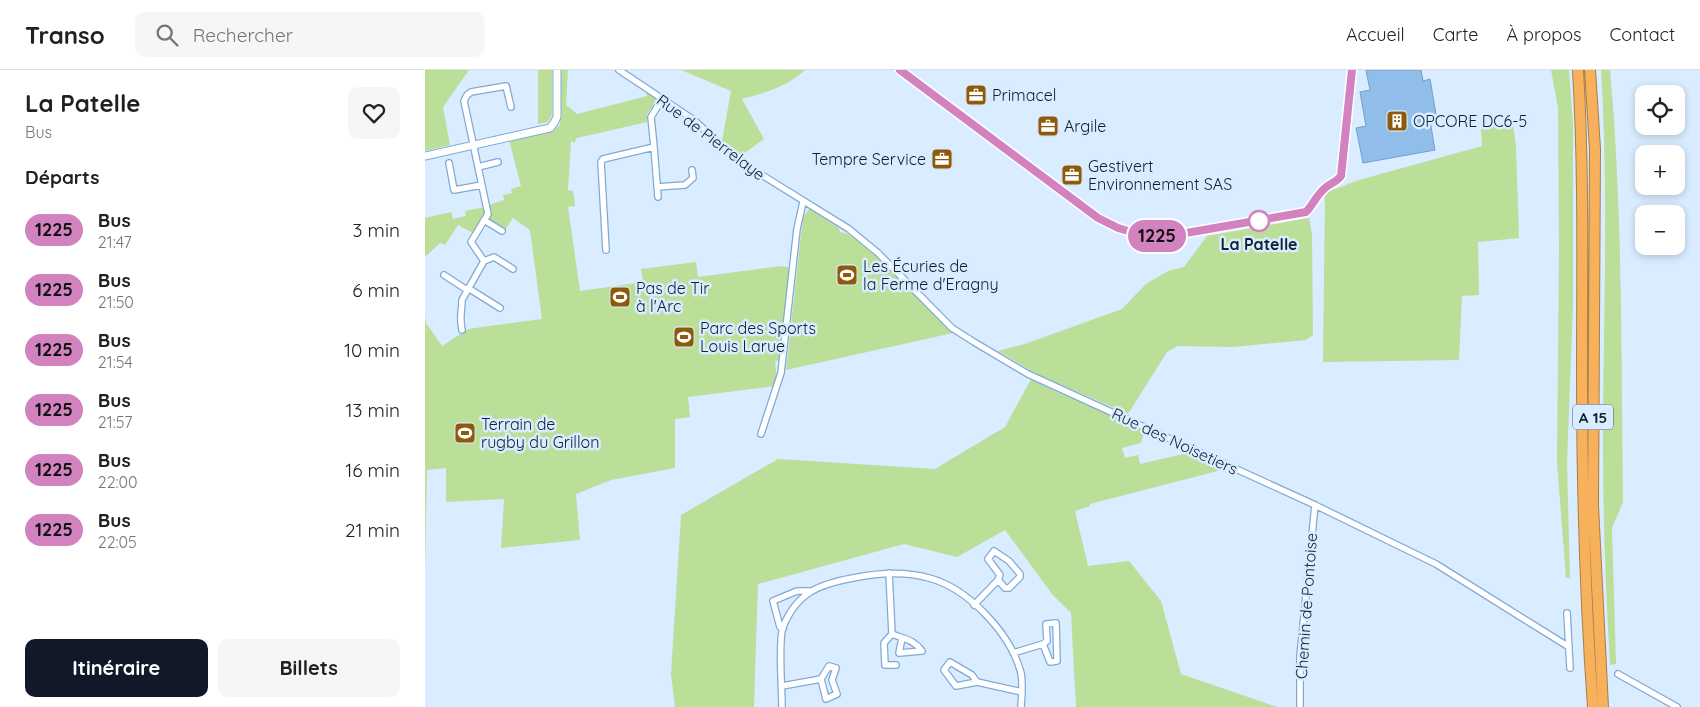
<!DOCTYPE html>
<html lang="fr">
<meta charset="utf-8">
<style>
body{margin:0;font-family:Quicksand,sans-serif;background:#f6f6f6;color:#202124;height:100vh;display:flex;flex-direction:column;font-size:19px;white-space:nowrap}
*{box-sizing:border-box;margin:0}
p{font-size:16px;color:#757577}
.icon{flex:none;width:28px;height:28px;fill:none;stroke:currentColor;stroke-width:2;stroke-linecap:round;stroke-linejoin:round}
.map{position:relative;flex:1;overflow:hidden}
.sheet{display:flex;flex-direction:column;background:#fff;width:425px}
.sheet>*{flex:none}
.badge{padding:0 10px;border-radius:16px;font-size:18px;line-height:32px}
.buttons{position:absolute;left:1210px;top:15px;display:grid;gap:10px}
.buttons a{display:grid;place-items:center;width:50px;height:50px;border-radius:10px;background:#fff;box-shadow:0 2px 8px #0003;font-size:25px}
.map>.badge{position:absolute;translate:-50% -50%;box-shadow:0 0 0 2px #fff}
h2{padding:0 25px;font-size:19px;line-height:45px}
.round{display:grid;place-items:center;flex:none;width:52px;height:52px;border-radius:10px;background:#f6f6f6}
.headline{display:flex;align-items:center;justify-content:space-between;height:85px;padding:0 25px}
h1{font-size:24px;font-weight:700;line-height:38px}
.button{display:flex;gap:10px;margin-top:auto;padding:10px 25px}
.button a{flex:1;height:58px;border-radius:10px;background:#111827;color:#fff;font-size:20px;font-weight:700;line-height:58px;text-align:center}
.button a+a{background:#f6f6f6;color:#202124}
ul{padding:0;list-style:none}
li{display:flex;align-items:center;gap:15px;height:60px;padding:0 25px}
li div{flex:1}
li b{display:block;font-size:19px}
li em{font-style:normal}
li .badge{min-width:55px;font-weight:700;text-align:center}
header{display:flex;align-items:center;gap:30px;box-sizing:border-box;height:70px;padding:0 25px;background:#fff;border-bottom:1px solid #e0e0e0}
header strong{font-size:24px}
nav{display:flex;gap:28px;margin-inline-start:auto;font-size:18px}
.search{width:350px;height:45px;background:#f6f6f6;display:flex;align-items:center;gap:12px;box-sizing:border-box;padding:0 18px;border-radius:10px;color:#757577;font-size:19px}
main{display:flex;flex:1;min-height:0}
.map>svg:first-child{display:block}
</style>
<header>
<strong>Transo</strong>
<div class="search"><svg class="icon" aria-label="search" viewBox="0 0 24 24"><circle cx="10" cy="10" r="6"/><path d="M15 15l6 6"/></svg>Rechercher</div>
<nav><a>Accueil</a><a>Carte</a><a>À propos</a><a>Contact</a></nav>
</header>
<main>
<section class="sheet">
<div class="headline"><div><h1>La Patelle</h1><p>Bus</p></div><a class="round"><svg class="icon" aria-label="heart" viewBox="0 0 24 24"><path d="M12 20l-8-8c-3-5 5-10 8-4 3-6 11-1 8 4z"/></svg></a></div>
<h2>Départs</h2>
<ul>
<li><span class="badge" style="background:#d282be;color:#111">1225</span><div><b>Bus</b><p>21:47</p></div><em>3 min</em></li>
<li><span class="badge" style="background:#d282be;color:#111">1225</span><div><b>Bus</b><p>21:50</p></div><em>6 min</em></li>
<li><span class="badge" style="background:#d282be;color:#111">1225</span><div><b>Bus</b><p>21:54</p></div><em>10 min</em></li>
<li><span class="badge" style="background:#d282be;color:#111">1225</span><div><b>Bus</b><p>21:57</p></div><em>13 min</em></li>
<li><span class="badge" style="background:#d282be;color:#111">1225</span><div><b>Bus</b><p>22:00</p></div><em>16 min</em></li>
<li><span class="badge" style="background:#d282be;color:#111">1225</span><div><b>Bus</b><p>22:05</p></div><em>21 min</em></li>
</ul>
<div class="button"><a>Itinéraire</a><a>Billets</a></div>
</section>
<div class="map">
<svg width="1275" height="637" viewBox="0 0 1275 637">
<rect width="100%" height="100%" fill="#daecff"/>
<path fill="#bbde98" d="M0,0H44L18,37L25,75L0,81Z
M113,0H127V45L123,52L113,54Z
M136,0H143L141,35L152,44L222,26L221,22L230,27L231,32L222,44V52L152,68L149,73L146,71L143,120L148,121L150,136L143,137L155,221L218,212L216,199L271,192L273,207L357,196L366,198L356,290L350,291L352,311L350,316L263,327L265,347L250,349V398L186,410L151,424L155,470L76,478L79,429L21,432V398L2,400L0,498V246L1,253L17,276L43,259L117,249L105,160L88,148L80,160L64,150V135L79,130L78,125L87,123L86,119L96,116L84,70L127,61L135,55Z
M256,0H380C363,16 340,23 317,29L339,69L314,87L297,71L306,21Z
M1126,0H1144L1148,54V236L1142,393L1145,508H1141L1132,392L1134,178L1133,38Z
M1176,0H1185C1198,143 1196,288 1198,432L1187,458L1191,594L1185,595C1181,523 1178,451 1178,379C1178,253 1184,126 1176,0Z
M1088,54L1091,75L1094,168L1053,172L1054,225L1037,226L1034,290L898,292L900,123L934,110L1057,76L1056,59Z
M60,137L61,144L48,163L33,155L20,175L15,173L0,187V148L26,142L28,149L41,146L40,141Z
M384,139L414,158L415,162C443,165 506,240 528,263L361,300L378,147Z
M884,148L887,165L888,265L881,270L808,277L753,276L742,282L703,344L612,304L573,281L600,274L697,239L721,214L743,201L759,197L782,166Z
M606,309L636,324L704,350L702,353L720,361L716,373L697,378L700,388L713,385L715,394L767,382L804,398L665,434V436L650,441L663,496L704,491L736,531L756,604L852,637H651L646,543L627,524L580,460L532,487L479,474L333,514L329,637H250L246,604L256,445L353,389L510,399L580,357Z"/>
<path fill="#91bdeb" stroke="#749fcc" d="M941,0H996L998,11L1005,9L1011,44L1004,45L1010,80L938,93L931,58L941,56L935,22L945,20Z"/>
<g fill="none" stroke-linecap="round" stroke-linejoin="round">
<g stroke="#7faad7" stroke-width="8">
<path id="minor" d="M194,0L269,50L311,89L424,159L452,182L527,258L549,272L603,304L890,435L1011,494L1144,577
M475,0L673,148L693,158L713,164L738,167L881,143C888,135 891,126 899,119C904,113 911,113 916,106L927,0
M86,37L81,16L46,22L42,25L39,31L63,144L46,172L59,191L69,187L88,199
M229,77L226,47L237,29
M24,93L29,120L57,115
M53,97L73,92
M232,117L260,115L268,108L267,100
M59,150L77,161
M181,180L176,92L178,89L229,77L233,127
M19,205L42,220
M43,218L75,238
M37,260C34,246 37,242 37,230L59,191
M336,364L356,303L372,159L378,132
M569,481L584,491L595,504V507L584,518H580L573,510L575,505L563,489Z
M464,503L467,564
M549,535L573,510
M1142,543L1145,598
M631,553L632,591L625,592L618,574L622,571L621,554Z
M358,559L355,557L348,531L372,521H385
M467,564C480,569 489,570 497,581L474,583L477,568
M467,564L459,573L460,595H471
M588,583L618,574
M1193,604L1252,637
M552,612L547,605L525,592L519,600L531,616L552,612L597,622
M357,616L396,609L404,596L411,598L407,610L412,624L401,629L396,609
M357,637C357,620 353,570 358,557C372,522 395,514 428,508C453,503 479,501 504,508C543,518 586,564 596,603C598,614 597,626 596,637
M875,637V586L890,435"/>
</g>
<g stroke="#7faad7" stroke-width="9">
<path id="tertiary" d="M0,86L125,58L129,53L132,47V0"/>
</g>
<g stroke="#a67e4d" stroke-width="12">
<path id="motorway" d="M1153,0C1159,101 1157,202 1157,303C1157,415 1160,526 1168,637
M1165,0L1170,79L1168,435L1178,637"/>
</g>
<use href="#minor" stroke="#fff" stroke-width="5.5"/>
<use href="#tertiary" stroke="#fff" stroke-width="7"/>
<use href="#motorway" stroke="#f7b15b" stroke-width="10"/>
</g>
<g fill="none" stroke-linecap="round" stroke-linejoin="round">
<g stroke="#fff" stroke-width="11">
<path id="line" d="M475,0L673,148L693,158L713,164L738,167L881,142C888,135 891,126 899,119C904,113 911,113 916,106L927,0"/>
</g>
<use href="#line" stroke="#d282be" stroke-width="8"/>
</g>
<defs>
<g id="office-square" transform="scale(1.125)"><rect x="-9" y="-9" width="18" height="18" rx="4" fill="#8e5a0a" stroke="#daecff"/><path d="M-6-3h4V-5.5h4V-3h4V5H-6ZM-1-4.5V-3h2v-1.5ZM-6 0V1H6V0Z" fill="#fff"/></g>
<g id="building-square" transform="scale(1.125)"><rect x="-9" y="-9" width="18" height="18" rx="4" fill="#8e5a0a" stroke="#daecff"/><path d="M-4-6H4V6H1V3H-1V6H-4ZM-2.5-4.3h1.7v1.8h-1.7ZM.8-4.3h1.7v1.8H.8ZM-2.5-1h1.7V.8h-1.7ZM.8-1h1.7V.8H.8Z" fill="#fff"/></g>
<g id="stadium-square" transform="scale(1.125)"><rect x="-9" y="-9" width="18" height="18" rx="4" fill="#8e5a0a" stroke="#daecff"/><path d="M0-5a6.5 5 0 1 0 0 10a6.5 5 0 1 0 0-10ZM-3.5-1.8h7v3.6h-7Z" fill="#fff"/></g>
</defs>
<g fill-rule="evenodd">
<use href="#office-square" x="551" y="25"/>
<use href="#building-square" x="972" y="51"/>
<use href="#office-square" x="623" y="56"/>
<use href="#office-square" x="517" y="89"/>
<use href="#office-square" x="647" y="105"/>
<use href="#stadium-square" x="422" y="205"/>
<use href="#stadium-square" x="195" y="227"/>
<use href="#stadium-square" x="259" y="267"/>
<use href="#stadium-square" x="40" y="363"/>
</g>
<circle fill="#fff" stroke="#d282be" stroke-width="2.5" cx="834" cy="151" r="10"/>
<g text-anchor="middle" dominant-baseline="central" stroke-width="5" stroke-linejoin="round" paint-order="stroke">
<rect fill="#daecff" stroke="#4c5d70" stroke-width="1" x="1148" y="334.5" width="40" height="25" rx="4"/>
<g font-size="15" font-weight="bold" fill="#0f2032">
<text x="1168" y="347">A 15</text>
</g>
<g font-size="16" fill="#0f2032" stroke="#daecff" text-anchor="start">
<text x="567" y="25">Primacel</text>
<text x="988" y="51">OPCORE DC6-5</text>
<text x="639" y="56">Argile</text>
<text x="501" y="89" text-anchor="end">Tempre Service</text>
<text x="663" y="96">Gestivert<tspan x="663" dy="18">Environnement SAS</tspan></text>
<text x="438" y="196">Les Écuries de<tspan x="438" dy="18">la Ferme d'Eragny</tspan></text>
<text x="211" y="218">Pas de Tir<tspan x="211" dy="18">à l'Arc</tspan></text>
<text x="275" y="258">Parc des Sports<tspan x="275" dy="18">Louis Larue</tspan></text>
<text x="56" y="354">Terrain de<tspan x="56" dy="18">rugby du Grillon</tspan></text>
</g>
<g font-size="16" fill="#0f2032" stroke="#daecff">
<text transform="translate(286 67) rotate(37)">Rue de Pierrelaye</text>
<text transform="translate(750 371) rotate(25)">Rue des Noisetiers</text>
<text transform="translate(881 536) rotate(-86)">Chemin de Pontoise</text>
</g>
<g font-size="16" font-weight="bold" fill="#0f2032" stroke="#daecff">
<text x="834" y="174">La Patelle</text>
</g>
</g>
</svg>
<div class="buttons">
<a><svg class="icon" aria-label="locate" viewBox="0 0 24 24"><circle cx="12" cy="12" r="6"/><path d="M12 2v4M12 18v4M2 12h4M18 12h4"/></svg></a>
<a>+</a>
<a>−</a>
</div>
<b class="badge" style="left:732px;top:166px;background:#d282be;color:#111">1225</b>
</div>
</main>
